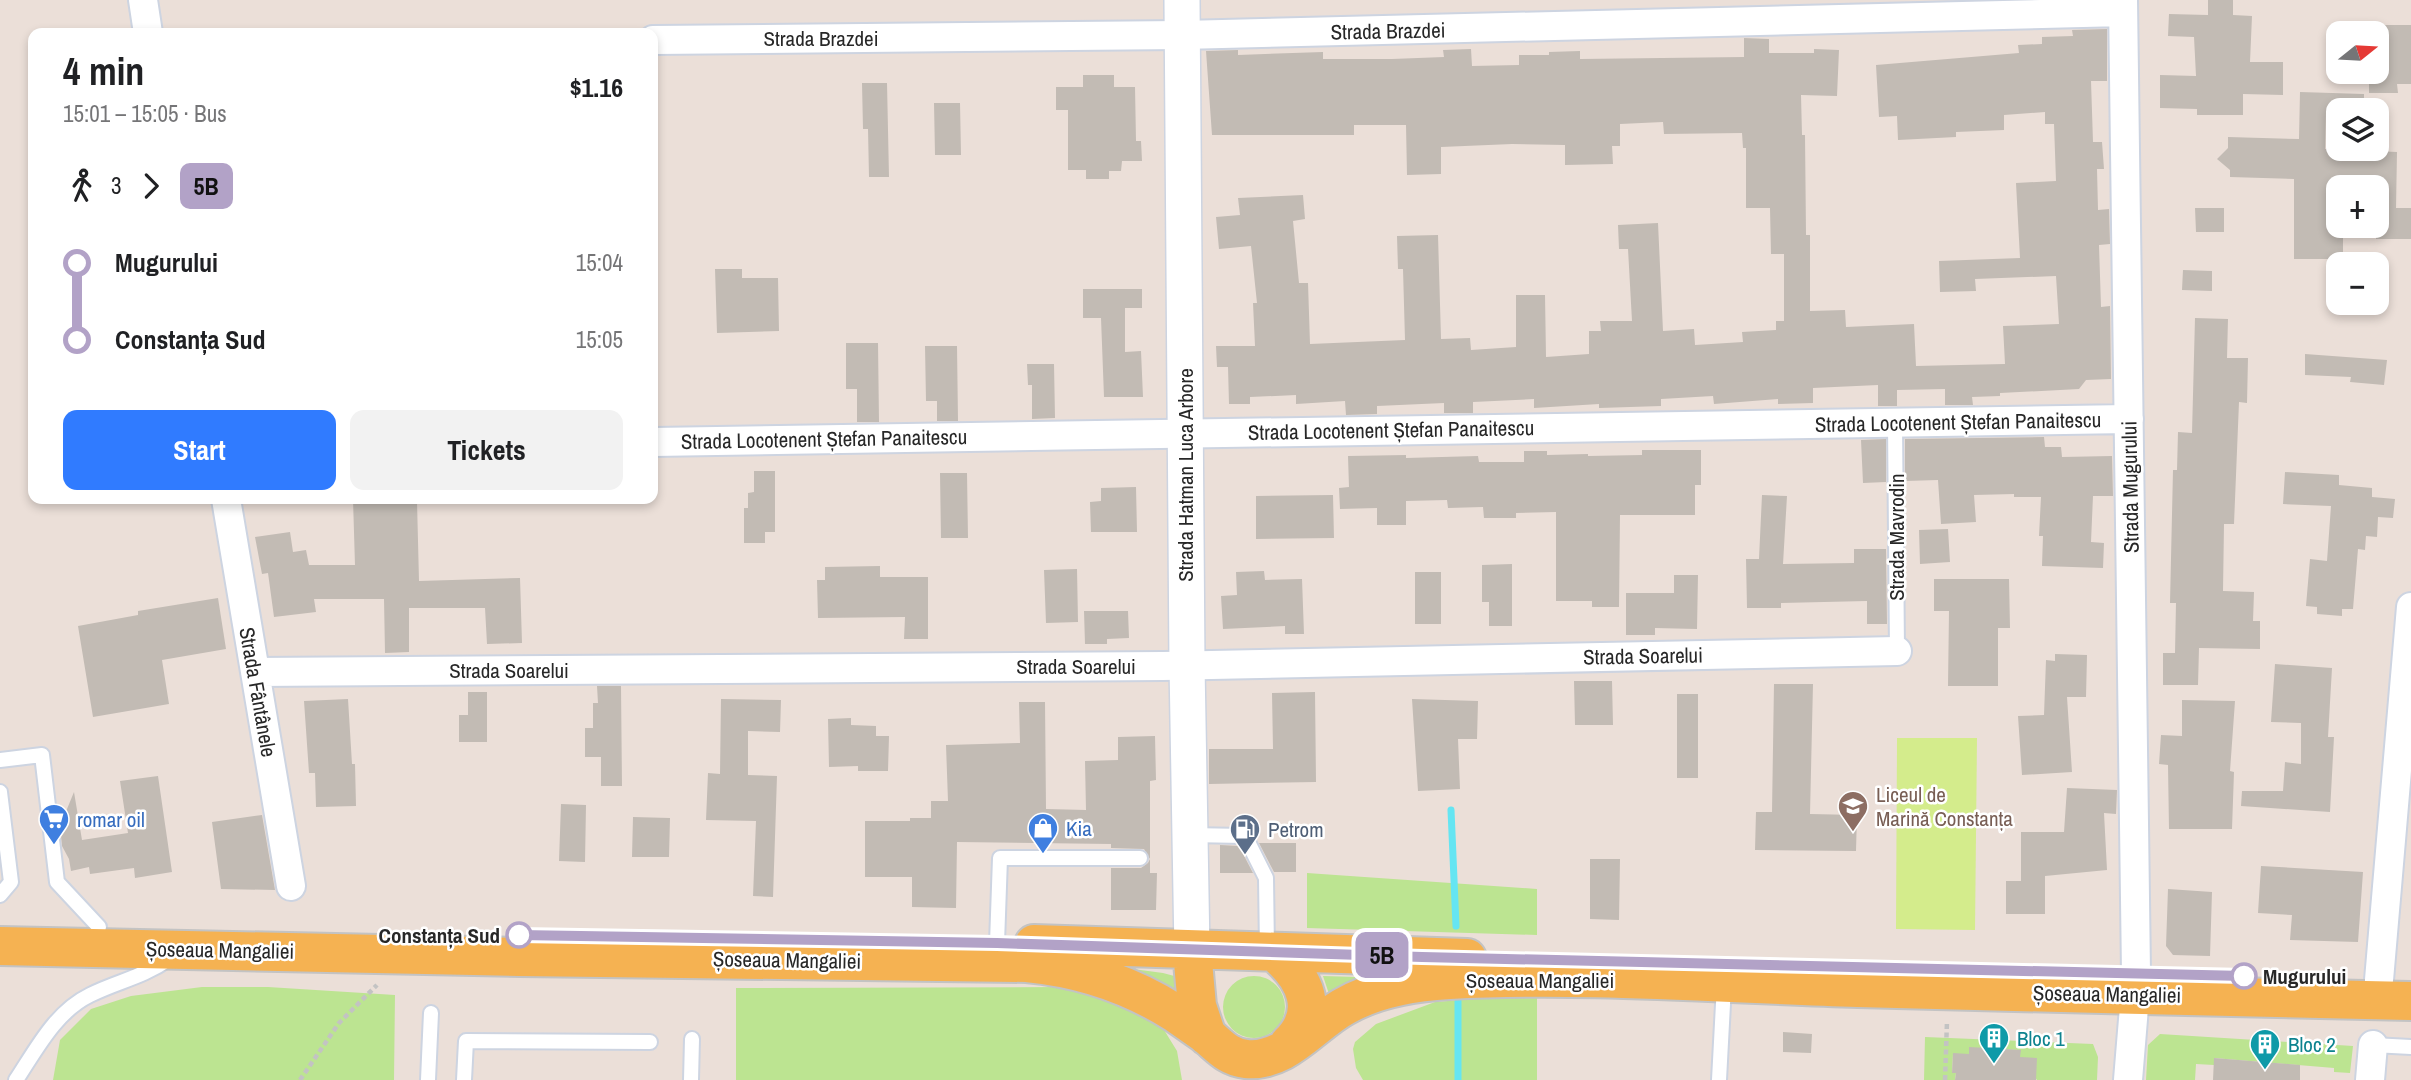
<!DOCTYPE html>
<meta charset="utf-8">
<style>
body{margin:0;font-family:"Archivo Narrow",sans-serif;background:#f2f2f2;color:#202124;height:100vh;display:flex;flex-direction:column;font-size:26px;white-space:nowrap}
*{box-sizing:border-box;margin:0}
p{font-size:23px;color:#757577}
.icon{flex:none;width:38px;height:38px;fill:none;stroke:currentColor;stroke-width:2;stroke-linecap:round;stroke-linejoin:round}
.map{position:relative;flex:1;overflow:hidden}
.sheet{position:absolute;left:28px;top:28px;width:630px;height:476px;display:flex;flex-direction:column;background:#fff;border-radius:14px;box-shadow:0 4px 10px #0003}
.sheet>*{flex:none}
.badge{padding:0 14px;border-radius:10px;font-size:24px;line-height:46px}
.needle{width:46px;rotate:72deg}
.buttons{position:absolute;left:2326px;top:21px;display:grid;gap:14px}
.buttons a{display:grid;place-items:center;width:63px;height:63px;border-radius:14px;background:#fff;box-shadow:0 4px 10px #0003;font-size:35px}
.map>.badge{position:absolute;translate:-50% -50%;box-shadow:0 0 0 4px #fff}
.legs{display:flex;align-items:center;gap:10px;height:77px;padding:0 35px;font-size:23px}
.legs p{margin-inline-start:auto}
.head{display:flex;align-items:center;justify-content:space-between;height:119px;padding:0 35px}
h1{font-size:38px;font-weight:700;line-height:52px}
.cta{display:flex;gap:14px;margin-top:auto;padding:14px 35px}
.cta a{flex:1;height:80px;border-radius:14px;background:#307bff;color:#fff;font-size:28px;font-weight:700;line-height:80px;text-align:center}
.cta a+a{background:#f2f2f2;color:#202124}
ul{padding:0 35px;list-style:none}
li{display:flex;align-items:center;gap:24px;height:77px;font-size:26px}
li i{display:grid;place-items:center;width:10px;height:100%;margin:0 9px;background:currentColor}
li i::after{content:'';width:18px;height:18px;margin:-9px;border:5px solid;border-radius:50%;background:#fff}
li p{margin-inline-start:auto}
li:first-child i{background:linear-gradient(#0000 50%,currentColor 0)}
li:last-child i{background:linear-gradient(currentColor 50%,#0000 0)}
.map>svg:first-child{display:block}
</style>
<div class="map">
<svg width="2411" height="1080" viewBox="0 0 2411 1080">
<rect width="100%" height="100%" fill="#ebdfd8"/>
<path fill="#bce491" d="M1307,873L1537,889V935L1307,928Z
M1133,969L1163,973L1178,977V994Z
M1223 1007a31 31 0 1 1 62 0a31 31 0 1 1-62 0Z
M1323,976L1391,978L1332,1003Z
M202,987H268L395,995L394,1080H53L60,1040L91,1009L131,996Z
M1063,987L1110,992L1161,1025L1177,1051L1182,1080H736V988Z
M1537,994V1080H1363L1356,1068L1353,1049L1355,1042L1376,1024L1435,1002Z
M2160,1034L2353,1046L2350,1073L2334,1072V1068L2214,1058V1065L2196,1064L2195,1080H2146L2148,1045Z
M1925,1037L2093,1044L2098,1057L2097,1080H2037L2020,1057V1050L1969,1048V1054H1953L1952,1072L1956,1073L1955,1080H1924Z"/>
<path fill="#d4ec8c" d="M1897,738H1977L1975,930L1896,929Z"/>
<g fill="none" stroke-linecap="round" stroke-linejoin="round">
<path stroke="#65e5f2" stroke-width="7" d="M1451,810L1456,926
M1458,1001V1080"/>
</g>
<path fill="#c2bbb4" d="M2208,0H2233V15L2252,16L2250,62H2283V95L2243,94V115H2197V109L2160,108V75L2196,76L2194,37L2168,36L2169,14L2208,15Z
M2376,25H2411V84H2397L2398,93H2369V72H2376Z
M2107,29V81H2091L2093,142H2102L2104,169H2097L2098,210L2109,209L2110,244L2099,245L2101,307L2110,306L2111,379L2086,380L2079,389L2000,393V396L1972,397L1973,405H1945V389L1897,390V406H1878V385L1813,388V403L1778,404V399L1714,404L1713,396L1661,399V406L1599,408V404L1534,408V399L1473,402V413H1444V403L1377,406V414L1346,415L1345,401L1296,404V395L1250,397V404H1229L1228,367H1217L1216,346H1255L1253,303H1257L1251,246L1219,249L1216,217L1240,215L1238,198L1303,195L1305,219L1293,221L1299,283H1308L1310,344L1405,340L1403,269H1398L1397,236L1438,235L1441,339L1470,338L1471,350L1516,347V295H1545L1546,357L1589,354V331H1601L1600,321H1632L1628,249H1619L1618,225L1658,223L1663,331L1694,329L1695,345L1743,342L1742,332L1776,330V321H1784V254H1771L1770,208H1746V148H1743L1742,133L1664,134L1663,122L1620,124V146H1612L1613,164L1565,165V145L1512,144L1441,147V174L1407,175L1406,125H1354V135H1212L1206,51L1238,50V55L1323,52V59H1392L1444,57L1443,50L1471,49L1472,66L1519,65V55H1549V52L1580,51V59L1744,57V38L1769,39V53H1814V49L1839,50L1837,96L1801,95L1802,135H1805L1806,235H1810V311L1845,310L1846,327L1914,324L1916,366L2005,364L2003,326L2059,324L2056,276L1975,279L1976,291L1940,292L1939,261L2020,258L2016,183L2056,181L2054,124H2045V112L2004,115V130L1956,132V137L1898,140L1897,116L1879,117L1876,65L2019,53L2018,45L2042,44V37L2073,36L2072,30Z
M1083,75H1114V87H1135L1136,141H1141L1142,161H1122L1121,171H1109V179H1086V170H1068V110H1056V87H1083Z
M862,83H887L889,177H869L868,129H863Z
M2300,92L2364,94V110L2326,111L2325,149L2397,152L2396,208H2411V239H2376V187H2338V226H2343V259H2294V179L2230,177V170L2217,159L2228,148V137L2299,139Z
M934,103H960L961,155H935Z
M2195,208H2224V232H2196Z
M715,269H742V278H778L779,331L717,333Z
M2183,270L2212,271V291L2182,290Z
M1083,289H1142V308H1125V352L1141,351L1143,397H1104L1101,318H1083Z
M2195,318L2228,319L2227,358H2248L2247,403L2239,402L2234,524H2224L2223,591L2254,592L2253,621H2260V649L2199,648L2198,685H2163V653H2175L2176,603H2170L2173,470H2177L2178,432L2192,433Z
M846,343H878L879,422H857V389H846Z
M925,346H957L958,421H937V401H926Z
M2305,354L2387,360L2384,385L2350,382L2351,377L2305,375Z
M1027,364H1054L1055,418L1032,419V385H1028Z
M2044,437L2045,447H2061L2062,457L2112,456L2113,496H2093L2091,542L2104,543L2103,568L2042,566L2043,536H2039L2041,497H2014V494L1974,495L1976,522L1941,524L1938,480L1905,481V439Z
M1886,439V482L1863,483L1861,440Z
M1642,450H1701V485H1695V515H1620L1619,607H1592V601H1556V512L1516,513V518H1484L1483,507L1448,508L1447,500L1406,501V525H1377V508L1340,509L1339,488L1349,487L1348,456L1406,455V458L1478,456L1479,462H1524V451H1547V455L1588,454V456L1642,455Z
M754,471H775V532H765V543H744V508H748V493L754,492Z
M2285,472L2339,475V485L2372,488V497L2395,499L2393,518L2378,517L2377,537L2366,536L2365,550L2358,549L2353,609H2342V616L2317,614V607L2306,606L2310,559L2327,561L2331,506L2283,504Z
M940,473H967L968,538H941Z
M1136,487L1137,532H1091L1090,502L1101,501V488Z
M1333,495L1334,538L1256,539V496Z
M1762,495L1787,496L1783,564L1854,563V549H1886L1887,624H1867V601L1781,603V608H1747L1746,559H1759Z
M353,499H379L380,502L417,501L419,581L520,578L522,643L487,644L485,608H409V652L385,653L384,599H314L316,612L274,617L268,573L262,574L255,537L290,532L293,552L306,550L309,565H355Z
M1948,529L1950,562L1920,564L1919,530Z
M1512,564V626H1489V602H1482V565Z
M880,566V577H928V639H904L905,617L818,618L817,580H825V567Z
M1077,569L1078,622L1046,623L1044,570Z
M1264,571L1265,580L1302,579L1304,634H1285V626L1223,629L1221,596L1237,595L1236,572Z
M1415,572H1441V624H1415Z
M1674,575H1698L1697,629L1655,628V635H1626V593H1674Z
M1934,579H2009L2010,628H1998V686H1948L1949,611H1934Z
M218,598L226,649L162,660L169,704L93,717L78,626L138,615V611Z
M1084,611H1128L1129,638L1107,639V644H1085Z
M2055,654L2087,655L2086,697H2067L2072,772L2022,775L2018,716L2044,715L2046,660L2055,661Z
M2275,664L2332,668L2328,737H2334L2330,812L2241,806L2242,791H2283L2285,762L2301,764V723L2271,722Z
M1574,681H1612L1613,725H1575Z
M1774,684H1813L1810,814L1857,815L1856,851L1755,850L1756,812H1772Z
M597,686H621L622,786H601V757H585V728H593V703H598Z
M468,692H487V742H459V715H468Z
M1315,692L1316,782L1209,784V749H1273L1272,693Z
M1677,694H1698V778H1677Z
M348,699L352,764H355L356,806L316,807L315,773H309L304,701Z
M721,699L781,700L780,732L748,731V775L777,776L773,897L753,896L756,821L706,820L708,773L720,774Z
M1412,699L1478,701L1477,739H1458L1460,789L1418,791Z
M2182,700L2235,701L2230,771L2234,772L2232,829H2169L2168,765L2159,764L2161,735L2182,736Z
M1019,702H1045L1046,809L1086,810L1085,761L1118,760V737L1155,736L1156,780L1150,781V873H1157L1156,910H1111V868H1141L1148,863L1150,859L1144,849L1111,848V844L957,842L956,908L912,907V877H865V821H910V818H931V801H948L946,745L1020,743Z
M851,718V725L876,726V736H889L888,771H858V766L829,767L828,719Z
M158,776L172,872L135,878L134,868L90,874L89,867L71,871L69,859L62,846L60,826L74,792L82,840L128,833L120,781Z
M2067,788L2117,790L2116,814L2104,813L2107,870L2045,876V914H2006V881H2021V832H2064Z
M561,804L586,805L585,862L559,861Z
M262,815L275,890L221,889L212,822Z
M633,817L670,818L669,857H632Z
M1259,843H1296V872H1274Z
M1220,845L1239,846L1253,873H1220Z
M1590,859H1620L1619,920L1590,919Z
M2261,866L2363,872L2358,942L2290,940L2292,915L2258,913Z
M2168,889L2212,892L2210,956L2173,955L2166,946Z
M1783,1032L1812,1034L1811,1053L1783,1052Z
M1969,1047L2021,1050L2020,1057L2037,1058L2036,1080H1955L1956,1073H1952L1953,1053L1969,1054Z
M2214,1058L2300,1065V1080H2213Z"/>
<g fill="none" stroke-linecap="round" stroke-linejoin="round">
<g stroke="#cdd4e1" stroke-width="18">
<path id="service" d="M1895,423L1897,651
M0,760L42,755L57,882L99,927
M0,792L11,882L0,895
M1189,835L1245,836L1266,878L1267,950
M997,943L1000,858H1140
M2373,1045L2411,1047
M16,1080C36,1050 55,1012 90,995C118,981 141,978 169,959
M428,1080L431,1013
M464,1080L466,1041L650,1042
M691,1080L692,1039
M1719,1080L1724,985"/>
</g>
<g stroke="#cdd4e1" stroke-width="32">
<path id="minor" d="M143,0L148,33
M2123,0L2136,973
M653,40L1182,35L2123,12
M653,442L2129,419
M226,499L291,886
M255,672L1163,666L1897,651
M2379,980L2411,607
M2128,1080L2135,995
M2370,1080L2373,1045"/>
</g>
<g stroke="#cdd4e1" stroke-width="38">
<path id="tertiary" d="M1182,0L1187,665L1192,951"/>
</g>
<g stroke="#c3c3c3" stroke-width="42">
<path id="primary" d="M1034,944L1467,958
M0,946L520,957L1027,963C1079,968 1131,985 1175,1013C1185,1020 1195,1027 1205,1034C1219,1045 1227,1057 1246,1059C1286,1063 1313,1023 1345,1006C1375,989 1414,982 1449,980C1585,973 1722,984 1858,988C2042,994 2227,996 2411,1001
M1192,951L1197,1006L1207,1036
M1274,952C1305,977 1322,1012 1289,1044"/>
</g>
<path stroke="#c3c3c3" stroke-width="4.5" stroke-dasharray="5 3.5" stroke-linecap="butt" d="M300,1080L339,1023L377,985
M1945,1080L1947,1021"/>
<use href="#service" stroke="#fff" stroke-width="14"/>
<use href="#minor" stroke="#fff" stroke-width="28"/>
<use href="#tertiary" stroke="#fff" stroke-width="35"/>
<use href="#primary" stroke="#f5b252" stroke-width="38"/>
</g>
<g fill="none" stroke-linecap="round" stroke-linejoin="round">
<g stroke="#fff" stroke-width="16">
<path id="line-1" d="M519,935L997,943L1422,957L2244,976"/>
</g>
<use href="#line-1" stroke="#b2a2c7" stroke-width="10"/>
</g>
<defs>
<g id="school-pin" transform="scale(1.575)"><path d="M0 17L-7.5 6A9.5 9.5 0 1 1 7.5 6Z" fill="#8d6e63" stroke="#fff"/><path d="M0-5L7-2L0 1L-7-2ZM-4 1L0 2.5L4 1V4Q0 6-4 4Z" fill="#fff"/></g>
<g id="supermarket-pin" transform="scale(1.575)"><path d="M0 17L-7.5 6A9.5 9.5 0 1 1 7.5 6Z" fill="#3f7fe0" stroke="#fff"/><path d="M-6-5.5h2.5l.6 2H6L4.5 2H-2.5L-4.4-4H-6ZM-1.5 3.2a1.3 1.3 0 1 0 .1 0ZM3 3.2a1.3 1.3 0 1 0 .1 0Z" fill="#fff"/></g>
<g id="shop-pin" transform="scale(1.575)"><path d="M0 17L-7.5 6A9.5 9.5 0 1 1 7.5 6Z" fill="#3f7fe0" stroke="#fff"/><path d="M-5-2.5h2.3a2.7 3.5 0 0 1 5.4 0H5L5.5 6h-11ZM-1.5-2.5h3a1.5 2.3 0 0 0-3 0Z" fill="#fff"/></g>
<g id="fuel-pin" transform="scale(1.575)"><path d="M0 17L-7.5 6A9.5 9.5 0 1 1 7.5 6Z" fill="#5c6f8a" stroke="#fff"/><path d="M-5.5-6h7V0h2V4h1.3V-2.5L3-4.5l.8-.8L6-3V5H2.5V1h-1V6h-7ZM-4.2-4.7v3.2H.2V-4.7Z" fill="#fff"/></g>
<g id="building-pin" transform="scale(1.575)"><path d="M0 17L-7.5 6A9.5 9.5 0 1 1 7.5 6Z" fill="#0f9aa8" stroke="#fff"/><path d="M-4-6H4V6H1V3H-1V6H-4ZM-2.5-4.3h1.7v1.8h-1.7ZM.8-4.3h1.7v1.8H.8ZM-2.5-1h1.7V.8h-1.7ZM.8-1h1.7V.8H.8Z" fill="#fff"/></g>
</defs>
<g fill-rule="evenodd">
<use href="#school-pin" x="1853" y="806"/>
<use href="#supermarket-pin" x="54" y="819"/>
<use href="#shop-pin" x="1043" y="828"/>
<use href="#fuel-pin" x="1245" y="829"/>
<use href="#building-pin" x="1994" y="1038"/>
<use href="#building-pin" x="2265" y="1044"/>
</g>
<g fill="#fff" stroke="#b2a2c7" stroke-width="3.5">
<circle cx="519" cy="935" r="12"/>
<circle cx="2244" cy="976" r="12"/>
</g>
<g text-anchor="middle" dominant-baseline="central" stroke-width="5" stroke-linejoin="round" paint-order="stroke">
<g font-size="21" fill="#272727" stroke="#fff">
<text transform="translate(1388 31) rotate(-1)">Strada Brazdei</text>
<text x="821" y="38">Strada Brazdei</text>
<text transform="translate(1958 422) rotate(-1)">Strada Locotenent Ștefan Panaitescu</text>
<text transform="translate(1391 430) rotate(-1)">Strada Locotenent Ștefan Panaitescu</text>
<text transform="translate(824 439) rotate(-1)">Strada Locotenent Ștefan Panaitescu</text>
<text transform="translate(1185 475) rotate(-90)">Strada Hatman Luca Arbore</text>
<text transform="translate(2130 487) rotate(-91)">Strada Mugurului</text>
<text transform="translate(1896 537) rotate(-90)">Strada Mavrodin</text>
<text transform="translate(1643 656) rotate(-1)">Strada Soarelui</text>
<text x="1076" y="666">Strada Soarelui</text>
<text x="509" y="670">Strada Soarelui</text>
<text transform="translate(258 692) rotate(80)">Strada Fântânele</text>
<text transform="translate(220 950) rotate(1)">Șoseaua Mangaliei</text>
<text transform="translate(787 960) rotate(1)">Șoseaua Mangaliei</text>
<text x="1540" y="980">Șoseaua Mangaliei</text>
<text transform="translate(2107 994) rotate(1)">Șoseaua Mangaliei</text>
</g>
<g font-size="21" fill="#785e54" stroke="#fff" text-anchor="start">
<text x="1876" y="794">Liceul de<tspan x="1876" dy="24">Marină Constanța</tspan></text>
</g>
<g font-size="21" fill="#366cbe" stroke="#fff" text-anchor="start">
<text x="77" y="819">romar oil</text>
<text x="1066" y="828">Kia</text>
</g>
<g font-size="21" fill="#4e5e75" stroke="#fff" text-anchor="start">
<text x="1268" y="829">Petrom</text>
</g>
<g font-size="21" font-weight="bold" fill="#272727" stroke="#fff" text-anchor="end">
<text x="500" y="935">Constanța Sud</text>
<text x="2263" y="976" text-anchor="start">Mugurului</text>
</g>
<g font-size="21" fill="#0d838f" stroke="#fff" text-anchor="start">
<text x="2017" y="1038">Bloc 1</text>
<text x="2288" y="1044">Bloc 2</text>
</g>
</g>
</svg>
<div class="buttons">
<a><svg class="needle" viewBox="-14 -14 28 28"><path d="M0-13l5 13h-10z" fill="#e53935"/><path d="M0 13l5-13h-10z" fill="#757577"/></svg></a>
<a><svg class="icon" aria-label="layers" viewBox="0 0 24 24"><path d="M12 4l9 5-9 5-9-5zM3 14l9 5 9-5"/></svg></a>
<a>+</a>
<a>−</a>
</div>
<b class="badge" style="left:1382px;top:955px;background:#b2a2c7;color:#111">5B</b>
<section class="sheet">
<div class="head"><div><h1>4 min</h1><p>15:01 – 15:05 · Bus</p></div><b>$1.16</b></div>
<div class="legs"><svg class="icon" aria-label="walk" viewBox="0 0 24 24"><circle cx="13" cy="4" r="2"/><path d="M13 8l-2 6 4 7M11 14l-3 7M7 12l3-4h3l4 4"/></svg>3<svg class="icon" aria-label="forward" viewBox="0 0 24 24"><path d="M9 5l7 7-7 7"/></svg><b class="badge" style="background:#b2a2c7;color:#111">5B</b></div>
<ul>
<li><i style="color:#b2a2c7"></i><b>Mugurului</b><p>15:04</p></li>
<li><i style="color:#b2a2c7"></i><b>Constanța Sud</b><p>15:05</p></li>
</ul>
<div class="cta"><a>Start</a><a>Tickets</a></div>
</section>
</div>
